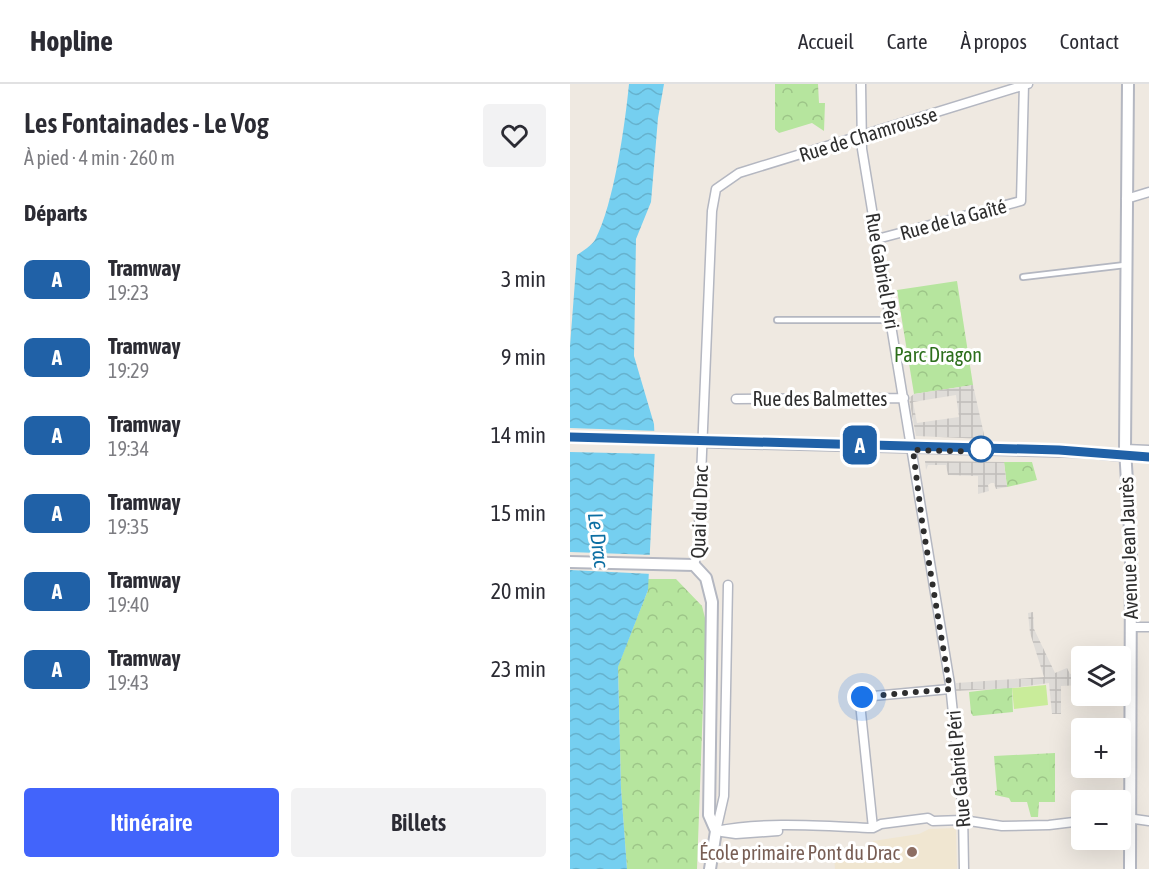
<!DOCTYPE html>
<html lang="fr">
<meta charset="utf-8">
<style>
body{margin:0;font-family:"Asap Condensed",sans-serif;background:#f2f2f3;color:#2b2b33;height:100vh;display:flex;flex-direction:column;font-size:22px;white-space:nowrap}
*{box-sizing:border-box;margin:0}
p{font-size:20px;color:#7c7c81}
.icon{flex:none;width:33px;height:33px;fill:none;stroke:currentColor;stroke-width:2;stroke-linecap:round;stroke-linejoin:round}
.map{position:relative;flex:1;overflow:hidden}
.panel{display:flex;flex-direction:column;background:#fff;width:570px}
.panel>*{flex:none}
.badge{padding:0 12px;border-radius:9px;font-size:21px;line-height:39px}
.tools{position:absolute;left:501px;top:562px;display:grid;gap:12px}
.tools a{display:grid;place-items:center;width:60px;height:60px;border-radius:6px;background:#fff;box-shadow:0 6px 24px #0002;font-size:30px}
.you{position:absolute;width:30px;height:30px;margin:-15px;border:4px solid #fff;border-radius:50%;background:#1a73e8;box-shadow:0 0 0 9px #1a73e833}
.map>.badge{position:absolute;translate:-50% -50%;box-shadow:0 0 0 3px #fff}
h2{padding:0 24px;font-size:22px;line-height:54px}
.round{display:grid;place-items:center;flex:none;width:63px;height:63px;border-radius:6px;background:#f2f2f3}
.head{display:flex;align-items:center;justify-content:space-between;height:102px;padding:0 24px}
h1{font-size:28px;font-weight:600;line-height:45px}
.primary-button{display:flex;gap:12px;margin-top:auto;padding:12px 24px}
.primary-button a{flex:1;height:69px;border-radius:6px;background:#4264fb;color:#fff;font-size:24px;font-weight:600;line-height:69px;text-align:center}
.primary-button a+a{background:#f2f2f3;color:#2b2b33}
ul{padding:0;list-style:none}
li{display:flex;align-items:center;gap:18px;height:78px;padding:0 24px}
li div{flex:1}
li b{display:block;font-size:22px}
li em{font-style:normal}
li .badge{min-width:66px;font-weight:700;text-align:center}
header{display:flex;align-items:center;gap:36px;box-sizing:border-box;height:84px;padding:0 30px;background:#fff;border-bottom:2px solid #e1e1e2}
header strong{font-size:28px}
nav{display:flex;gap:33px;margin-inline-start:auto;font-size:21px}
main{display:flex;flex:1;min-height:0}
.map>svg:first-child{display:block}
</style>
<header>
<strong>Hopline</strong>
<nav><a>Accueil</a><a>Carte</a><a>À propos</a><a>Contact</a></nav>
</header>
<main>
<section class="panel">
<div class="head"><div><h1>Les Fontainades - Le Vog</h1><p>À pied · 4 min · 260 m</p></div><a class="round"><svg class="icon" aria-label="heart" viewBox="0 0 24 24"><path d="M12 20l-8-8c-3-5 5-10 8-4 3-6 11-1 8 4z"/></svg></a></div>
<h2>Départs</h2>
<ul>
<li><span class="badge" style="background:#2061a7;color:#fff">A</span><div><b>Tramway</b><p>19:23</p></div><em>3 min</em></li>
<li><span class="badge" style="background:#2061a7;color:#fff">A</span><div><b>Tramway</b><p>19:29</p></div><em>9 min</em></li>
<li><span class="badge" style="background:#2061a7;color:#fff">A</span><div><b>Tramway</b><p>19:34</p></div><em>14 min</em></li>
<li><span class="badge" style="background:#2061a7;color:#fff">A</span><div><b>Tramway</b><p>19:35</p></div><em>15 min</em></li>
<li><span class="badge" style="background:#2061a7;color:#fff">A</span><div><b>Tramway</b><p>19:40</p></div><em>20 min</em></li>
<li><span class="badge" style="background:#2061a7;color:#fff">A</span><div><b>Tramway</b><p>19:43</p></div><em>23 min</em></li>
</ul>
<div class="primary-button"><a>Itinéraire</a><a>Billets</a></div>
</section>
<div class="map">
<svg width="579" height="785" viewBox="0 0 579 785">
<defs>
<pattern id="forest-crowns" width="20" height="18" patternUnits="userSpaceOnUse" patternTransform="scale(1.5)"><rect width="20" height="18" fill="#b6e59e"/><path d="M2 6a3 3 0 1 1 6 0M12 15a3 3 0 1 1 6 0" fill="none" stroke="#9dc588"/></pattern>
<pattern id="plaza-grid" width="8" height="8" patternUnits="userSpaceOnUse" patternTransform="scale(1.5)"><rect width="8" height="8" fill="#dfdcd8"/><path d="M0 4h8M4 0v8" fill="none" stroke="#c0bdba"/></pattern>
<pattern id="water-waves" width="16" height="10" patternUnits="userSpaceOnUse" patternTransform="scale(1.5)"><rect width="16" height="10" fill="#75cff0"/><path d="M0 5q4-4 8 0t8 0" fill="none" stroke="#66b2ce"/></pattern>
</defs>
<rect width="100%" height="100%" fill="#efe9e1"/>
<path fill="#f0e6d1" d="M386,744L387,785H265L264,773L298,772V764H304L303,757L349,750L359,745Z"/>
<path fill="url(#forest-crowns)" d="M205,0H248L249,19H255L254,47L242,39L209,49L205,45Z
M387,197L403,301L344,310L327,206Z
M434,378H462L467,396L437,403Z
M78,495H106L132,522L136,538L127,785H57L51,704L48,582L78,506Z
M442,603L443,628L403,632L401,629L399,608Z
M485,669V718H469L468,733H461L457,718H441L439,714L425,711V707H427L424,672Z"/>
<path fill="#c9ec9a" d="M476,601L478,621L444,625L442,604Z"/>
<path fill="url(#plaza-grid)" fill-rule="evenodd" d="M403,301L415,355L346,352L339,314L344,310ZM386,311L389,333L347,339L343,318Z
M355,377L434,378L437,403L426,405L424,399H421L418,401L419,407L408,410V392L378,391L376,381H358L356,386Z
M463,528L464,545L485,589L497,584L500,590L511,585V601L491,602V630H482L479,599L442,604L386,607V599L474,593L460,549L458,529Z"/>
<path fill="url(#water-waves)" d="M59,0H94L88,34L81,118L66,155L64,272L84,340L85,364L78,506L48,583L51,704L57,785H0V262L7,171C13,167 21,162 25,156C44,120 55,41 59,0Z"/>
<path fill="#efe9e1" d="M0,344L88,347V370L0,368Z
M0,468L83,471L82,490L0,486Z"/>
<g fill="none" stroke-linecap="round" stroke-linejoin="round">
<g stroke="#b4b7c1" stroke-width="8">
<path id="service" d="M453,193L555,181
M207,236H321"/>
</g>
<g stroke="#b4b7c1" stroke-width="9">
<path id="pedestrian" d="M132,360L513,370L555,374"/>
</g>
<g stroke="#b4b7c1" stroke-width="11">
<path id="minor" d="M291,0L292,65L380,600L393,727L394,785
M556,115L579,108
M307,155L451,117L454,0
M166,315L334,314
M555,365L579,366
M124,481L128,465L142,127L146,105L169,89L458,0
M561,543H579
M550,733L579,737
M303,744L290,619L292,613L380,605
M146,747C196,737 252,742 303,744L311,740L358,734L363,737L393,736L432,742L479,741L512,737
M146,747L154,712L158,501
M152,748L166,750L208,747"/>
</g>
<g stroke="#b4b7c1" stroke-width="14">
<path id="tertiary" d="M558,0L555,365L561,463L560,785
M0,478L124,481L136,494L142,518L139,731L146,747L140,785"/>
</g>
<use href="#service" stroke="#fff" stroke-width="4.5"/>
<use href="#pedestrian" stroke="#fff" stroke-width="6"/>
<use href="#minor" stroke="#fff" stroke-width="8"/>
<use href="#tertiary" stroke="#fff" stroke-width="10"/>
<path stroke="#a3a6b8" stroke-width="1.5" d="M0,353L489,366L579,373"/>
</g>
<g fill="none" stroke-linecap="round" stroke-linejoin="round">
<g stroke="#fff" stroke-width="14">
<path id="line" d="M0,353L489,366L579,373"/>
</g>
<use href="#line" stroke="#2061a7" stroke-width="9"/>
<path stroke="#2e2e2e" stroke-width="6" stroke-dasharray="0 10.8" d="M292,613L380,605L352,437L343,366L422,368L411,365"/>
</g>
<circle fill="#fff" stroke="#2061a7" stroke-width="3" cx="411" cy="365" r="12"/>
<circle fill="#8d6e63" stroke="#fff" stroke-width="2" cx="342" cy="768" r="6"/>
<g text-anchor="middle" dominant-baseline="central" stroke-width="6" stroke-linejoin="round" paint-order="stroke">
<g font-size="20" fill="#2e2e2e" stroke="#fff">
<text transform="translate(298 50) rotate(-17)">Rue de Chamrousse</text>
<text transform="translate(383 135) rotate(-15)">Rue de la Gaîté</text>
<text transform="translate(313 187) rotate(80)">Rue Gabriel Péri</text>
<text x="250" y="314">Rue des Balmettes</text>
<text transform="translate(129 428) rotate(-88)">Quai du Drac</text>
<text transform="translate(558 464) rotate(-92)">Avenue Jean Jaurès</text>
<text transform="translate(388 685) rotate(-95)">Rue Gabriel Péri</text>
</g>
<g font-size="20" fill="#2c6e1b" stroke="#fff">
<text x="368" y="270">Parc Dragon</text>
</g>
<g font-size="20" fill="#785e54" stroke="#fff" text-anchor="end">
<text x="330" y="768">École primaire Pont du Drac</text>
</g>
<g font-size="21" font-style="italic" fill="#0d6fa3" stroke="#fff">
<text transform="translate(29 456) rotate(83)">Le Drac</text>
</g>
</g>
</svg>
<div class="tools">
<a><svg class="icon" aria-label="layers" viewBox="0 0 24 24"><path d="M12 4l9 5-9 5-9-5zM3 14l9 5 9-5"/></svg></a>
<a>+</a>
<a>−</a>
</div>
<div class="you" style="left:292px;top:613px"></div>
<b class="badge" style="left:290px;top:361px;background:#2061a7;color:#fff">A</b>
</div>
</main>
